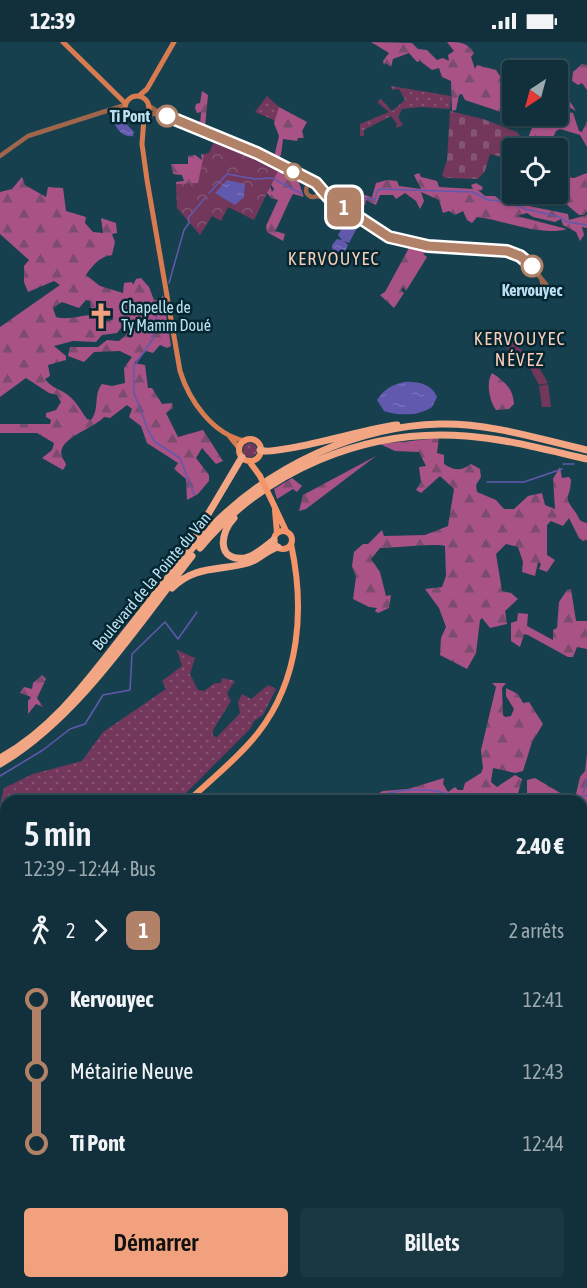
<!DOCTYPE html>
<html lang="fr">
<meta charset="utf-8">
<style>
body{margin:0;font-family:"Asap Condensed",sans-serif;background:#1a3842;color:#f1f3f6;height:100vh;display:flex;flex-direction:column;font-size:22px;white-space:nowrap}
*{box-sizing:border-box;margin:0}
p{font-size:20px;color:#9ca9af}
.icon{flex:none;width:33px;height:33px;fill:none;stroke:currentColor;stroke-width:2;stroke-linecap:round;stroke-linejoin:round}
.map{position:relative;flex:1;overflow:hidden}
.panel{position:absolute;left:0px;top:753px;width:588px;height:494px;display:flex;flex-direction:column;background:#11303b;border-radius:18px 18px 0 0;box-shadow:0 2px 4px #0004,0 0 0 2px #304b55}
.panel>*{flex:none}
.badge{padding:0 12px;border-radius:9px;font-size:21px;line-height:39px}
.needle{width:39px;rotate:216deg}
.fabs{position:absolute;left:502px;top:18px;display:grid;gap:12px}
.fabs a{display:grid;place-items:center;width:66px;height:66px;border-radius:6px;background:#11303b;box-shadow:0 2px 4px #0004,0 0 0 2px #304b55;font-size:30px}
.map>.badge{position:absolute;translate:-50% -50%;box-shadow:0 0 0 3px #fff}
.legs{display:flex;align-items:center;gap:9px;height:66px;padding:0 24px;font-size:20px}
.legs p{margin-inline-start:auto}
.head{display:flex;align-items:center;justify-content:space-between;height:102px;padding:0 24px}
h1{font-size:33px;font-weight:600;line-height:45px}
.primary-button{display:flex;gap:12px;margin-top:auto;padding:12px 24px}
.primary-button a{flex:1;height:69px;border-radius:6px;background:#f1a17d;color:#111;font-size:24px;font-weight:600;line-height:69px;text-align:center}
.primary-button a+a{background:#1a3842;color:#f1f3f6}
ul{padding:0 24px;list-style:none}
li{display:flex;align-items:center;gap:21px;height:72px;font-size:22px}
li i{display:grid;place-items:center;width:9px;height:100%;margin:0 8px;background:currentColor}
li i::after{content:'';width:15px;height:15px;margin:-8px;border:4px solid;border-radius:50%;background:#11303b}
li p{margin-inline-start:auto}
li:first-child i{background:linear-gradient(#0000 50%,currentColor 0)}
li:last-child i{background:linear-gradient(currentColor 50%,#0000 0)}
.status{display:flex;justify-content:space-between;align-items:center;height:42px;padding:0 30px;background:#11303b;direction:ltr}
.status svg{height:16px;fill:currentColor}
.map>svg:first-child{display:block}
</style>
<div class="status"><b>12:39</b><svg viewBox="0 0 49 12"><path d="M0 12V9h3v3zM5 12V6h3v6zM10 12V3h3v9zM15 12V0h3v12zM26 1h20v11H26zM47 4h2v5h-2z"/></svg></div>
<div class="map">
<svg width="587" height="1246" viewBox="0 0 587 1246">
<defs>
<pattern id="grass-dots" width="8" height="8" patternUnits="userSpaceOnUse" patternTransform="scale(1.5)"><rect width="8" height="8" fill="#72375b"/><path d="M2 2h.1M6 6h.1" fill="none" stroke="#845473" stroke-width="1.8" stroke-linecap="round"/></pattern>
<pattern id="forest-firs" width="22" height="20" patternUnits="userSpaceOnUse" patternTransform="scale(1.5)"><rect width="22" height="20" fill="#a85286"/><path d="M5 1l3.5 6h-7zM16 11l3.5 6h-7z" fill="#7b4c6d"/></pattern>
<pattern id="cemetery-stones" width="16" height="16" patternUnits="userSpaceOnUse" patternTransform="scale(1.5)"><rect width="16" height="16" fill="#72375b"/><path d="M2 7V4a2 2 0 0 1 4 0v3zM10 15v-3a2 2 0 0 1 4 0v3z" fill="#845473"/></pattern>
<pattern id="park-crowns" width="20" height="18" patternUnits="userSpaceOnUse" patternTransform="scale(1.5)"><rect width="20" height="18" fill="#72375b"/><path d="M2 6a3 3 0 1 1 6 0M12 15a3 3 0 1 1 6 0" fill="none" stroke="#845473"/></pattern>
<pattern id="water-ripples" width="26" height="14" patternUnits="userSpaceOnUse" patternTransform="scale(1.5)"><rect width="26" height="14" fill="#6159ad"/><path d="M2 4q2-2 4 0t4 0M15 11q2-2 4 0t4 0" fill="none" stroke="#7671b9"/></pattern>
</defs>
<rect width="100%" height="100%" fill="#17404f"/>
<path fill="url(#grass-dots)" d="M391,44L451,54L450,67L421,65L402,67L398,75L403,83L396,86L397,82L391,74L364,88V94H360V82L389,70L377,60L381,57L392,69L405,58L399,47L392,48Z
M267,54L279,65L276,79L255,70Z
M243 408a7 7 0 1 1 14 0a7 7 0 1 1-14 0Z
M177,608L195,616L190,632L198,648L204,649L215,641H221L222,636L235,639L227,651L231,659L213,688V694L217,695L240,671L238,660L242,652L251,657L268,643L276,647L263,673L254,679L250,687L178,759H6V839L0,830V763L4,746L33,732L82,719L103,690L166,647L162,639L182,624Z"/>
<path fill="url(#forest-firs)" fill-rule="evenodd" d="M371,0L412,1L418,7L427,8L437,18L443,16L449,19L448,13L454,9L447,0C459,0 468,0 474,11L471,15L475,27L477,23L496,28L500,34L513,35V74H558V59L562,56L569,58L576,69L571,66L568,70L573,71L579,89L582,90L587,79V105L580,93L560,87L556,89L549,104L524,106L534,81L465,58L462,52L459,53L456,68L452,69L451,39L442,35L439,26L432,28L420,19L417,20L409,11L393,17L391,25L386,21L384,23L383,19L389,11Z
M582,22L587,23V48L582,41L578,43L572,39L573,30Z
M202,49L208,53L205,85L200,84L201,70L197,71L195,66L196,62L200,61Z
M279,65L307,80L302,89L304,96H298L297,99L283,97L281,113L277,118L274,115L279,94L274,81Z
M201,112L205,113L207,139L177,150L176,140L184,139L182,133L173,132L171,122H188V114L195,113L202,118Z
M278,125L284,134L297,135L304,155L293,152C287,162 282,177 275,189L285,192L283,199L267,190L266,184L278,158L271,156L263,146L269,141L272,150L274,147L270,141Z
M419,131L421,135L437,139L439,145L473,147L471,143L476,141L483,145L482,148H478L485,154H495L501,159L510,157L527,160L529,164L568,172L569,178L587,173V186L582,185L584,193L580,199L576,190L563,183L561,177L555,180L533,175L527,171L517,174L567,187C541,195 504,178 477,175L472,181L467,178L463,169L455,173L449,169L443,171L439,158L421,150L424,159L420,167L416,159L405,151L396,157L393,153H380L376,163L366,158L365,163L360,164L329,152L333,150L357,157L361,152L372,155L376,141L387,138L397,139L399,144L421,147L414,133Z
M587,131V169L584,173H579L566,162L525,152H558V134L574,136Z
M22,135L25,143L46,155L48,145L63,146L66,169L86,175L85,181L93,190L103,191L101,176L116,181L117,191L112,192L115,200L112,213C99,215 93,223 86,233L100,244L123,251L124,241L132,240L133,243L136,237L141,236L149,245L154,258L161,257L163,253L171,304L167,306L160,303L153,311L146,309L134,321L145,323L148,346H152L162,362L172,361L173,366L166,371L178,395L203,388L223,419L216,422L202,406L196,416L209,433V439L198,452L187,458L186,437L174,427L178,421L147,401L141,384L129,375L132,367L127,363L110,376L104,375C95,386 55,397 62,415C63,418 66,420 66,423L63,428L42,416L52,408L54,401L37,391H0V382H50L51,378L46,375V371L56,368L61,360L57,353L49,351L26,336L0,355V285L60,243L54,239L28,250L24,240V224L29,218L0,192V150L12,147ZM86,258L90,259L91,268L105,262L113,278L101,280L95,273C82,272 69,279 56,275L53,266L62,260L79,266ZM121,286L127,288L126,293L119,299L107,298L98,305H70L68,314L84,320L94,310L120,309L132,315L124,326L125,341L112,344L102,342C93,353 100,367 91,378L87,377C81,369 75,357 65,351C57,346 52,346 45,337L50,334L48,323L66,318V314L54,304L73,299L96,300L102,293L117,291Z
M410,204L431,208L423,212L427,215L406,249L403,245L401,248L404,251L394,266L380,253L385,250Z
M492,331C504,339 513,346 514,362L509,367L496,368C489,358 486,340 492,331Z
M439,396L437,411L444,413V422C455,429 461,429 471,422L480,427L481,435L476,443L477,450L496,458L504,467H514L528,454L542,451L545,463L555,467L553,437L560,425L562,436L569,435L571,438C570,459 562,452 576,471C580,477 578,479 587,481V498L583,499L579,496L569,476L563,484L551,479L547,483V513L555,518L547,530L539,527L541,522L538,520L535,534L522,530L523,520L518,505L506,502L496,512L502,549L511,551L518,557L505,569L507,582L490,586L482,576L480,578L476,611L467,627L440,613L441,596L446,585L439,566L425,547L442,545L446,534L445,504C436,501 395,506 380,506L371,517L380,530L386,554L391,553L389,566L378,571L375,569L377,566L369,565L353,557L356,535L352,524L354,510L363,502H368L382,488L384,494L425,493L448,484L454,447L440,434L421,451L416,448L421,440L419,425L426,424L419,410L395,409L380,402Z
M376,414L306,467L299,469L303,453Z
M292,436L302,444L297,450L293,447L277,457L274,447Z
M571,547L576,579H587V607L577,605L573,615H568L528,593L524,592L520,605L511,599V581L517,579L518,571L528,572L527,584L553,598V588L557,586L559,560L567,548Z
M42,633L46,637L37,656L43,665L36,662L28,672V659L31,655L20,651L24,645L32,647L33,641Z
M492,641H506L502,646L503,673L505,675L511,674L514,667L506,654V646L518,652L523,661L529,660L543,682L532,700L523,729L515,731L493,726L491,740L497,745L515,733L522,737L516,759H361L383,749L408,747L444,736L443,742L448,750L455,745L458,748H463L465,741L481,731L483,726L481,708L496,645Z
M587,712V1180L582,1182V759H527V738L535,736L562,752H576L580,735L585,729Z
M5,1025C2,1038 6,1052 6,1066L0,1054V1029Z
M381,1240L403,1241V1246H361L362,1243Z
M71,1241H139L143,1246H72Z
M410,1241V1240L465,1241L463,1246H409Z"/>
<path fill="url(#cemetery-stones)" d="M450,69L483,77L517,90L528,106H513V118L490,112L485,129L478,137L445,136L442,133L447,118Z"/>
<path fill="url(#park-crowns)" d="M215,97L280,125L254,178L228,165L221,179L212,174L200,193L177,166L176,142L198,141L204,112L209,111Z"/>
<path fill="#72375b" d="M510,298L536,320L548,341L539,343L530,326L505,305Z
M548,342L551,365H542L539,344Z"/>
<path fill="url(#water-ripples)" d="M117,72L134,90L133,94C121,96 116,85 112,76Z
M227,138L245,142L244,155L235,163L215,151Z
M352,178L358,184L349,201L344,199L348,203L343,213L332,207V203L337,197L342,198L338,193L343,184Z
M404,340C417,339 432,342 437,355L432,365C420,374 398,374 384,369L377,358C384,347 392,343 404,340Z"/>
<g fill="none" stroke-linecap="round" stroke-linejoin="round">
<path stroke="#6159ad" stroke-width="1.5" d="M209,151L227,132L255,137L272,136L302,152
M331,154L360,161L364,156L375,158L377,149L381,147L473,150L488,158L507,159L525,167L560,175L567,180L587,183
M169,241L184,188L189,181L188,176L205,156
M161,262L157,269L153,297L134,324V351L149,390L155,400L180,416L194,452
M563,422H574
M487,440H524L562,427
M0,734L43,708L70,687L85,682L103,653L130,648L132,612L165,580L178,597L197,570
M583,751L587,737
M273,759H292
M367,759C388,746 441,742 460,759
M562,759L563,756L587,754
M582,800L587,793
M582,940L585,963L582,974
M0,1041L6,1061
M88,1240L91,1246"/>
<path stroke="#a0664b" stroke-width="4.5" d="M149,64L160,71L265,114L312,141
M147,73L159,71
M0,114L28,94L125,63
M306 148a7 7 0 1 1 14 0a7 7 0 1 1-14 0Z
M320,145L328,155L389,195L428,204L510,210L528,220L548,245
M317,154L328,157
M374,191L402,202
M541,236L544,247"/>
<path stroke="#d87b50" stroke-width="5" d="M63,0L125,61
M140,53L147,47L174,0
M125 66a12 12 0 1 1 24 0a12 12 0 1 1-24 0Z
M144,76L142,102L147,138L180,329C189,358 212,392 245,399
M230,395L239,406"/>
<path stroke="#f49569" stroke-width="6" d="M239 408a11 11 0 1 1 22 0a11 11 0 1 1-22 0Z
M249,419L260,434
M271,457L286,489
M275,468L277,491
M274 498a9 9 0 1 1 18 0a9 9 0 1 1-18 0Z
M188,759C212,737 238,716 258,691C300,637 305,567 291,502
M116,1240L119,1246"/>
<path stroke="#f3a684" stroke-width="7" d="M260,408C274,415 371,385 397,383
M234,476C220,490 216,520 245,516C256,514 265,504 274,498
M188,506L242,415
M200,506C265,428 365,386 466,394C507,397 547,408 587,417
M172,546C195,523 219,529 248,521C259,518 266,508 278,505
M0,716C53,687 88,638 124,592C153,556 181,516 213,483C272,424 356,384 440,382C490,381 539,397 587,408
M0,722C78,676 136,585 192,514"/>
<path stroke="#f49569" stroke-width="6" d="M260,434L271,457"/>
</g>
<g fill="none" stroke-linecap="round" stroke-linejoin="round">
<g stroke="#fff" stroke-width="14">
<path id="line-1" d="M167,74L257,111L316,141L328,155L389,195L428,204L507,209L520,214L532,224"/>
</g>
<use href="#line-1" stroke="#b18168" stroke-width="9"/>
</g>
<defs>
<g id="church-bare" transform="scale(2.07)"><path d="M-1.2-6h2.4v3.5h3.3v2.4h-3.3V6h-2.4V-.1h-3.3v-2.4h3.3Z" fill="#f1a17d" stroke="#042631" stroke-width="2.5" paint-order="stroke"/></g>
</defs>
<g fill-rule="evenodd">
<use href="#church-bare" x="101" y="274"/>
</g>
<g fill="#fff" stroke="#b18168" stroke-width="3">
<circle cx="167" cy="74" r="10"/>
<circle cx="293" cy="130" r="8"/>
<circle cx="532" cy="224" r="10"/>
</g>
<g text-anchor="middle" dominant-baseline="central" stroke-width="5" stroke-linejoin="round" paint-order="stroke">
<g font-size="16" font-weight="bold" fill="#bce0ef" stroke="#042631" text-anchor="end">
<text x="150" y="74">Ti Pont</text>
<text x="532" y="248" text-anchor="middle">Kervouyec</text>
</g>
<g font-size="16" fill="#bce0ef" stroke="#042631" text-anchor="start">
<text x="121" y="265">Chapelle de<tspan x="121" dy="18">Ty Mamm Doué</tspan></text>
</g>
<g font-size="16" fill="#bce0ef" stroke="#042631">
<text transform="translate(151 539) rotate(-50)">Boulevard de la Pointe du Van</text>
</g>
<g font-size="18" letter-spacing="1.5" fill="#faccb7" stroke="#042631">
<text x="334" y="216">KERVOUYEC</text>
<text x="520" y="296">KERVOUYEC<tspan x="520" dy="21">NÉVEZ</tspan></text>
</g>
</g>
</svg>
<div class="fabs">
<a><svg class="needle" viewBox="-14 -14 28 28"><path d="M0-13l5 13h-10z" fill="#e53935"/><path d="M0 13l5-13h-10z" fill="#9ca9af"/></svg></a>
<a><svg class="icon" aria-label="locate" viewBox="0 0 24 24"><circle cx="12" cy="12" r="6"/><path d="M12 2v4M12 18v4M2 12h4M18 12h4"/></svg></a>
</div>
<b class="badge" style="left:344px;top:165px;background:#b18168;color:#fff">1</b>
<section class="panel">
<div class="head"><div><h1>5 min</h1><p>12:39 – 12:44 · Bus</p></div><b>2.40 €</b></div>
<div class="legs"><svg class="icon" aria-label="walk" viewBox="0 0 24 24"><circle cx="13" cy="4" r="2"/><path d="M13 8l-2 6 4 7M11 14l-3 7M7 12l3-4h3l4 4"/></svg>2<svg class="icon" aria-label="forward" viewBox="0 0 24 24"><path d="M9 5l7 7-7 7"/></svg><b class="badge" style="background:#b18168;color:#fff">1</b><p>2 arrêts</p></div>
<ul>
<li><i style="color:#b18168"></i><b>Kervouyec</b><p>12:41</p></li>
<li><i style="color:#b18168"></i><span>Métairie Neuve</span><p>12:43</p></li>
<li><i style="color:#b18168"></i><b>Ti Pont</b><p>12:44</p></li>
</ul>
<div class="primary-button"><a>Démarrer</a><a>Billets</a></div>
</section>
</div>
